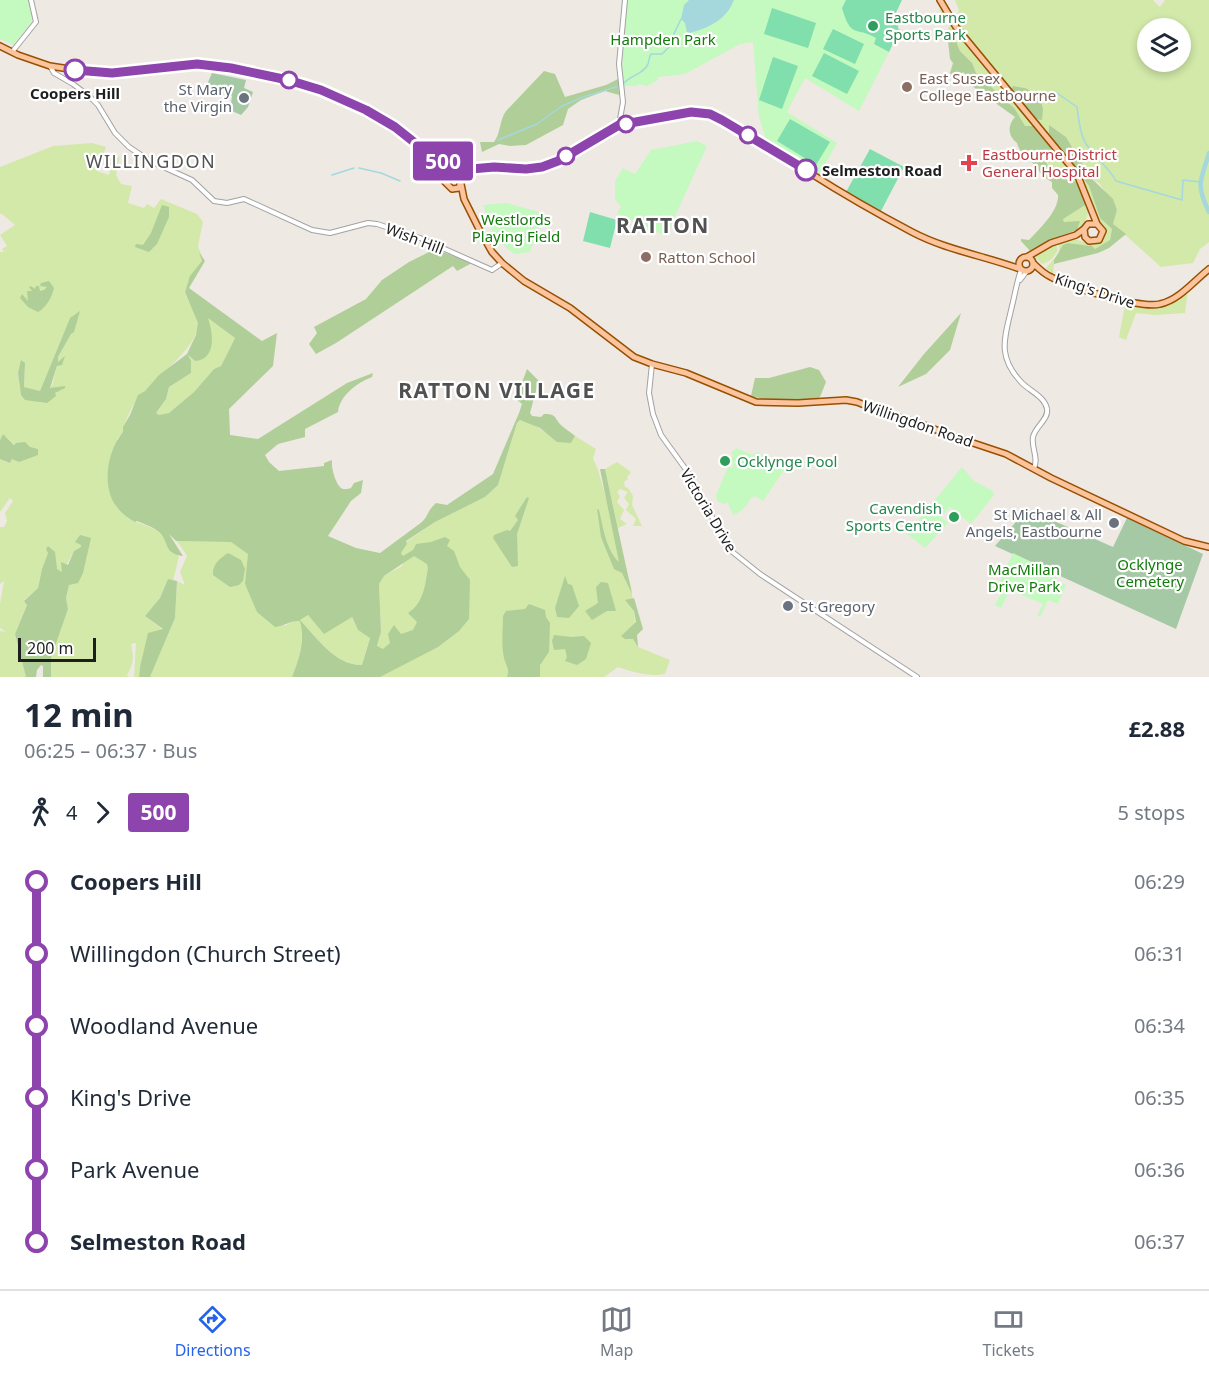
<!DOCTYPE html>
<meta charset="utf-8">
<style>
body{margin:0;font-family:"Noto Sans",sans-serif;background:#f6f6f7;color:#1f2937;height:100vh;display:flex;flex-direction:column;font-size:22px;white-space:nowrap}
*{box-sizing:border-box;margin:0}
p{font-size:20px;color:#747a83}
.icon{flex:none;width:33px;height:33px;fill:none;stroke:currentColor;stroke-width:2;stroke-linecap:round;stroke-linejoin:round}
.map{position:relative;height:677px;overflow:hidden}
.side{display:flex;flex-direction:column;background:#fff;flex:1}
.side>*{flex:none}
.badge{padding:0 12px;border-radius:4px;font-size:21px;line-height:39px}
.tools{position:absolute;left:1137px;top:18px;display:grid;gap:12px}
.tools a{display:grid;place-items:center;width:54px;height:54px;border-radius:50%;background:#fff;box-shadow:0 3px 9px #0003;font-size:30px}
.scale{position:absolute;left:18px;bottom:15px;width:78px;box-sizing:border-box;padding-left:6px;border:3px solid #1e1e1e;border-top:0;font-size:16px;line-height:21px;white-space:nowrap;color:#1e1e1e;-webkit-text-stroke:4px #fff;paint-order:stroke}
.map>.badge{position:absolute;translate:-50% -50%;box-shadow:0 0 0 3px #fff}
.legs{display:flex;align-items:center;gap:9px;height:66px;padding:0 24px;font-size:20px}
.legs p{margin-inline-start:auto}
.summary{display:flex;align-items:center;justify-content:space-between;height:102px;padding:0 24px}
h1{font-size:33px;font-weight:700;line-height:45px}
ul{padding:0 24px;list-style:none}
li{display:flex;align-items:center;gap:21px;height:72px;font-size:22px}
li i{display:grid;place-items:center;width:9px;height:100%;margin:0 8px;background:currentColor}
li i::after{content:'';width:15px;height:15px;margin:-8px;border:4px solid;border-radius:50%;background:#fff}
li p{margin-inline-start:auto}
li:first-child i{background:linear-gradient(#0000 50%,currentColor 0)}
li:last-child i{background:linear-gradient(currentColor 50%,#0000 0)}
.dock{display:flex;justify-content:space-around;align-items:center;height:84px;border-top:2px solid #e0e1e3;background:#fff;font-size:16px;color:#747a83}
.dock a{display:grid;justify-items:center;gap:3px}
.dock .on{color:#2563eb}
.map>svg:first-child{display:block}
</style>
<div class="map">
<svg width="1209" height="677" viewBox="0 0 1209 677">
<rect width="100%" height="100%" fill="#efe9e4"/>
<path fill="#d2e9a9" fill-rule="evenodd" d="M955,0H1153L1160,7L1165,0H1209V242L1200,249L1193,263L1161,267L1113,224L1117,210L1100,184L1090,177L1066,137L1050,126L1049,134L1089,186L1100,218L1112,229L1110,240L1095,249L1068,243C1057,251 1054,261 1053,274L1046,268L1059,253V244L1056,245L1058,250C1054,257 1050,262 1042,264L1035,257C1043,246 1060,239 1074,239C1080,240 1087,244 1093,244C1098,245 1102,240 1105,236C1104,224 1099,225 1096,215C1090,199 1085,184 1076,169L1024,105L1036,119L1025,88L1014,86L1011,90L954,20L959,10ZM1148,28H1180V62H1148Z
M938,9L943,11L957,31C983,62 1008,94 1034,125C1053,148 1077,171 1087,200C1092,218 1082,231 1066,235L1077,230L1064,222L1063,219L1071,213L1084,195L1076,182L1054,175L1040,153L1051,152V148L1034,126H1025L1015,109L976,73L971,63L960,51L955,39L950,40L946,31L950,26Z
M92,143L106,147L97,171L109,175L113,162L120,156L116,175L121,184L132,186L128,203L144,208L147,204L154,208L161,199L197,214L203,222L198,246L203,260L191,276L185,292C188,303 197,311 198,322C201,344 159,375 145,391C137,395 123,423 123,432L117,439L128,518C137,524 150,525 160,533C168,539 169,551 179,556L173,581L168,579L160,598L145,616L163,630L140,666L139,677H134L136,643L131,644C134,657 134,663 127,675L129,677H51V658L68,609L66,598L69,585L87,557L81,545L82,547L74,551L62,573L57,569L48,553L42,569L38,588L24,600L27,604L15,634L26,677H0V631L6,632L0,628V604L4,581L0,584V527H4L7,521L5,513L13,501L10,498L0,512V459L10,463L12,459L21,460L38,455V449L15,445L3,434L0,440V252H4L2,249L7,246L0,235L15,225L2,214H0V167L53,146ZM70,318L71,334L58,357V362L64,357C52,371 57,376 50,389H52L43,403L21,395L18,373L25,363L24,387L40,391Z
M1188,290L1185,313L1156,315L1136,313L1126,340L1119,337L1125,305C1151,312 1168,306 1188,290Z
M207,317L235,338L221,366L214,369L194,392L169,413L159,415L156,413L166,399L169,387L191,373L187,355L195,361Z
M520,420C540,424 548,440 571,443L575,436L596,449L593,458L598,470L631,586L638,647L670,660L665,674C651,677 632,672 618,667L604,677H369L381,632L379,584L384,576L402,566L404,562L401,553L407,544L406,542L435,522L485,497L498,485L517,423Z
M617,462L631,472L627,477L628,479L624,482L625,487L628,488L633,496L632,505L642,526H633L636,519L626,510L629,504L624,498L628,492L620,489L617,492L620,496L617,502L624,510L620,519L627,524L618,528L605,469Z
M177,541L231,542L249,554L245,585L285,626C293,620 301,620 308,615L324,633L351,616L358,630L370,637L362,665C336,666 318,639 301,621C303,645 301,655 292,677H150L175,618L177,581L185,585L180,572L187,556Z"/>
<path fill="#b0ce98" fill-rule="evenodd" d="M955,39L960,51L972,63L976,73L1015,109L1025,126H1034L1051,148V152L1040,153L1054,175L1076,182L1084,195L1085,205L1063,219L1064,222L1080,221L1077,230L1055,238L1031,252L1021,241V239L1029,240C1039,229 1059,211 1058,195L1052,188V182L1041,175C1037,162 1020,157 1017,143C1008,136 1007,126 1015,117L994,102L992,96L981,93L970,84V80L963,72L955,79L950,73L953,63L950,59L948,41Z
M544,71L555,74L565,97L606,85L618,79L619,95L605,91L581,100L568,109L563,125L526,145L510,146L499,144L482,152L480,142H494C501,133 499,121 506,111Z
M1013,86L1025,88L1039,95L1043,109L1042,120L1036,119L1011,90Z
M1049,125L1066,137L1090,177L1113,199L1117,210L1113,224L1126,234L1109,248L1098,253L1054,264V260L1063,245L1068,243L1089,246L1091,245L1095,249L1110,240L1112,229L1100,218L1089,186L1049,134Z
M162,205L169,207V217L157,244L149,252L135,247L136,244L143,245L151,233Z
M435,249L472,263L457,271L453,266L336,343L316,354L309,344L317,333L314,327L366,299L382,280L409,262Z
M199,252L205,261L189,288L262,341L277,333L273,366L229,409L230,435L258,439L347,383L373,373L372,377C357,383 340,395 338,412L305,429V437L278,444L265,455L269,462L279,471L324,466V463L332,460C331,467 335,483 341,488C344,490 348,489 351,488L354,483L363,480L361,493L351,501L328,536L356,548L380,553L422,522C429,515 427,511 436,503L447,505L493,474L519,413L522,404L516,399L527,369L541,383L537,387L530,413L532,416L541,417L544,414C555,414 554,416 559,423C563,428 571,432 575,436L571,443L557,442L540,428L520,420L517,423L498,485L485,497L435,522L406,541L407,544L401,553L403,556L413,550L416,544L431,542L445,537L450,540L447,546L454,551L460,567L470,580L469,619L459,631L438,647L380,677H292C300,657 305,641 300,621C291,620 284,626 275,627L257,612L245,584L248,554L231,542L176,541L169,534L183,556C163,554 169,540 159,532C153,527 144,524 137,521L135,522C127,518 119,511 114,503C102,482 108,450 123,432V427L130,415L138,395L145,391L159,375L187,354L196,335L198,323L185,292L190,276L202,261ZM208,318L235,338L221,366L214,369L194,392L169,413L159,415L156,413L166,399L169,387L191,373V361L188,355L195,361C217,359 213,333 208,318ZM414,556L427,564L428,568C425,585 424,603 408,613L417,622L413,630L401,634L394,625L388,634L390,643L383,649L377,646L381,632L379,584L384,576ZM308,615L324,634L352,617L358,630L370,638L362,665C336,666 317,638 300,620Z
M49,281L54,288C52,297 46,308 38,312L28,307L20,298L22,294L28,301L27,291H32L29,287L31,286L35,289L36,286H39L40,291L44,290L47,287L40,286L41,283Z
M80,311L74,332L71,334L58,357V362L65,356L62,365L57,366L50,388L65,386V388L55,393L56,396L47,403L25,400L21,395L18,373L21,360L25,363L24,387L40,391L70,318Z
M961,313L950,350L926,374L898,387L924,354Z
M810,367L819,370L826,382L820,397L817,399L767,400L751,396L755,378H769Z
M3,434L14,445L16,443L25,442L30,447L38,449V455L19,462L12,459L10,463L0,459V440Z
M600,469H605L632,594L622,573L614,569L601,537L597,509L599,510C603,527 606,550 619,562Z
M527,497L529,498L517,534L518,566L512,567L493,538L494,535L507,530L510,531L518,520L515,516Z
M80,535L91,538L83,573L78,583L69,585L66,598L68,609L51,658V677H43V666L41,665L37,670L36,677H26L15,634L27,605L24,601L38,588L42,569L48,553L46,549L48,546L55,552L57,569L62,572L61,562L68,565L74,551L81,547V545L75,542Z
M228,553L241,560L245,569L243,581L239,585L230,587L213,575C212,565 220,558 228,553Z
M565,576L568,584L572,585L579,606L569,618L557,617L555,608Z
M168,579L177,581L175,618L150,677H139L140,667L148,633L163,629L145,616L160,598Z
M601,582L608,583L616,611H607L592,620L585,611L598,603L596,587Z
M634,598L643,629L637,635L638,647L633,639H625L621,636L636,622L634,611L625,600Z
M529,604L545,610L546,617L550,623L549,652L540,665V677H507C510,669 506,666 504,658C501,645 503,629 503,616L506,611L525,609Z
M554,635L572,637L584,636L591,643L586,659L577,665L565,661L567,657L565,649L554,650L552,641Z"/>
<path fill="#a5c8a5" d="M212,73L246,80L244,88L253,92L248,107L241,115L230,110L232,96L225,93V91L205,89Z
M1027,509L1113,547L1127,518L1203,554L1176,629L995,546Z"/>
<path fill="#c4f9c0" d="M0,0H29L32,13V22L13,45L0,39Z
M627,0H846L842,8L864,34L868,33L877,38L874,44L889,52L859,111L805,78L787,112L837,143L819,175L767,142L759,117L753,42L740,44L685,74L658,77V80L647,86L639,84L636,86H624L622,69Z
M697,141L707,146L666,236L617,214L621,206L615,200V181L623,168L635,174L651,150Z
M506,203L543,213L530,252L514,254L494,237L483,205Z
M736,448L752,455L758,452L783,468L784,470L763,501L755,496L751,498C746,506 743,511 733,515L728,503L724,504L717,501L716,495L728,467L732,468L734,462L731,460L733,454L731,453Z
M962,467L974,481L993,491L994,495L971,524L950,507L941,517L948,523L925,548L907,534Z
M1013,553L1059,575L1049,592L1054,594L1061,582L1066,585L1058,604L1048,600L1040,617L1037,615L1043,604L1010,590L1001,608L995,605L1004,588L998,585Z"/>
<path fill="#81dead" d="M846,0H902L893,19L898,21V28L900,30L889,52L874,44L876,38C855,26 851,39 842,8Z
M772,8L816,23L808,48L764,34Z
M833,29L864,44L855,64L823,49Z
M824,53L859,71L847,94L812,76Z
M773,57L798,66L782,109L759,100Z
M790,119L830,142L816,165L777,141Z
M870,149L904,167L881,211L846,192Z
M590,212L617,220L610,248L583,241Z"/>
<path fill="#a4d8dd" d="M689,0H734C726,20 710,27 690,33L687,32L685,23L681,19L684,5Z"/>
<g fill="none" stroke-linecap="round" stroke-linejoin="round">
<path stroke="#a4d8dd" stroke-width="1.5" d="M670,42L681,19
M624,83C631,75 644,74 648,64C649,61 649,57 651,54H662L669,47
M1054,91L1077,107C1079,120 1080,138 1089,148C1098,160 1109,168 1116,181L1182,200L1183,180L1200,182
M498,140L537,124L562,106L583,97L619,86
M359,168L381,173L400,181
M332,175L354,168"/>
<path stroke="#a4d8dd" stroke-width="4.5" d="M1209,153C1201,181 1195,183 1209,212"/>
<g stroke="#a2a2a2" stroke-width="6">
<path id="tertiary" d="M12,52L36,22L31,0
M50,66L54,73L73,84L90,97L98,105L115,133L129,147L150,161L192,180L214,201L227,203L244,199L312,230L330,233L368,223L377,224L420,238L492,270L502,263
M619,125L623,102L619,64L625,0
M1021,270C1017,281 1015,294 1012,306C1005,337 996,356 1022,383C1030,391 1045,397 1047,409C1049,419 1035,427 1033,437C1031,448 1039,458 1034,468
M1020,280L1027,271
M652,364L649,393L653,414L661,435L687,471L730,550L760,574L917,677"/>
</g>
<g stroke="#974f00" stroke-width="8">
<path id="primary" d="M940,0L956,27L1077,174L1097,224L1103,231L1099,240L1089,241L1085,237L1084,229L1088,224H1097
M0,46L18,55L50,66L89,72H129L165,66L197,64L258,71L300,81L367,110L395,127L429,154L445,182L452,189L459,188L461,181L459,170L429,154
M456,167L471,169L494,167L526,169L541,167L558,161L619,125L698,112C733,119 779,153 810,173C843,194 878,214 912,232C946,250 985,256 1020,269
M461,184L464,199L479,229L492,252L502,263L524,281L570,308L634,357L652,364L686,373L756,402L798,403L846,400L857,402L882,412L924,425L949,435L1006,454L1051,478L1184,541L1209,547
M1019 264a7 7 0 1 1 14 0a7 7 0 1 1-14 0Z
M1027,257L1051,243L1076,235L1084,229
M1033,263C1039,269 1044,274 1051,277C1069,287 1141,309 1160,304C1179,300 1194,281 1209,269"/>
</g>
<use href="#tertiary" stroke="#fff" stroke-width="4"/>
<use href="#primary" stroke="#fcc49c" stroke-width="5"/>
</g>
<g fill="none" stroke-linecap="round" stroke-linejoin="round">
<g stroke="#fff" stroke-width="14">
<path id="line-1" d="M75,70L112,73L197,64L231,68L288,80L321,90L366,110L395,127L429,154L456,167L471,169L494,167L526,169L542,167L558,161L619,125L691,112L710,114L722,120L806,170"/>
</g>
<use href="#line-1" stroke="#8e44ad" stroke-width="9"/>
</g>
<g fill="#2e9e5b" stroke="#fff" stroke-width="2">
<circle cx="873" cy="26" r="6"/>
<circle cx="725" cy="461" r="6"/>
<circle cx="954" cy="517" r="6"/>
</g>
<g fill="#fff" stroke="#8e44ad" stroke-width="3">
<circle cx="75" cy="70" r="10"/>
<circle cx="289" cy="80" r="8"/>
<circle cx="626" cy="124" r="8"/>
<circle cx="748" cy="135" r="8"/>
<circle cx="566" cy="156" r="8"/>
<circle cx="806" cy="170" r="10"/>
</g>
<g fill="#8d6e63" stroke="#fff" stroke-width="2">
<circle cx="907" cy="87" r="6"/>
<circle cx="646" cy="257" r="6"/>
</g>
<g fill="#6b7280" stroke="#fff" stroke-width="2">
<circle cx="244" cy="98" r="6"/>
<circle cx="1114" cy="523" r="6"/>
<circle cx="788" cy="606" r="6"/>
</g>
<path fill="#e0444e" stroke="#fff" stroke-width="2" d="M966 154h6v6h6v6h-6v6h-6v-6h-6v-6h6z"/>
<g text-anchor="middle" dominant-baseline="central" stroke-width="4.5" stroke-linejoin="round" paint-order="stroke">
<g font-size="15" fill="#27864d" stroke="#fff" text-anchor="start">
<text x="885" y="17">Eastbourne<tspan x="885" dy="17">Sports Park</tspan></text>
<text x="737" y="461">Ocklynge Pool</text>
<text x="942" y="508" text-anchor="end">Cavendish<tspan x="942" dy="17">Sports Centre</tspan></text>
</g>
<g font-size="15" fill="#137c0c" stroke="#fff">
<text x="663" y="39">Hampden Park</text>
<text x="516" y="219">Westlords<tspan x="516" dy="17">Playing Field</tspan></text>
<text x="1150" y="564">Ocklynge<tspan x="1150" dy="17">Cemetery</tspan></text>
<text x="1024" y="569">MacMillan<tspan x="1024" dy="17">Drive Park</tspan></text>
</g>
<g font-size="15" fill="#785e54" stroke="#fff" text-anchor="start">
<text x="919" y="78">East Sussex<tspan x="919" dy="17">College Eastbourne</tspan></text>
<text x="658" y="257">Ratton School</text>
</g>
<g font-size="15" fill="#5b616d" stroke="#fff" text-anchor="end">
<text x="232" y="89">St Mary<tspan x="232" dy="17">the Virgin</tspan></text>
<text x="1102" y="514">St Michael &amp; All<tspan x="1102" dy="17">Angels, Eastbourne</tspan></text>
<text x="800" y="606" text-anchor="start">St Gregory</text>
</g>
<g font-size="15" font-weight="bold" fill="#1e1e1e" stroke="#fff">
<text x="75" y="93">Coopers Hill</text>
<text x="822" y="170" text-anchor="start">Selmeston Road</text>
</g>
<g font-size="15" fill="#be3a42" stroke="#fff" text-anchor="start">
<text x="982" y="154">Eastbourne District<tspan x="982" dy="17">General Hospital</tspan></text>
</g>
<g font-size="15" fill="#1e1e1e" stroke="#fff">
<text transform="translate(415 238) rotate(21)">Wish Hill</text>
<text transform="translate(1095 290) rotate(18)">King's Drive</text>
<text transform="translate(918 423) rotate(19)">Willingdon Road</text>
<text transform="translate(709 510) rotate(59)">Victoria Drive</text>
</g>
<g font-size="18" letter-spacing="1.5" fill="#515151" stroke="#fff">
<text x="151" y="161">WILLINGDON</text>
</g>
<g font-size="21" font-weight="bold" letter-spacing="1.5" fill="#515151" stroke="#fff">
<text x="663" y="225">RATTON</text>
<text x="497" y="390">RATTON VILLAGE</text>
</g>
</g>
</svg>
<div class="tools">
<a><svg class="icon" aria-label="layers" viewBox="0 0 24 24"><path d="M12 4l9 5-9 5-9-5zM3 14l9 5 9-5"/></svg></a>
</div>
<div class="scale">200 m</div>
<b class="badge" style="left:443px;top:161px;background:#8e44ad;color:#fff">500</b>
</div>
<section class="side">
<div class="summary"><div><h1>12 min</h1><p>06:25 – 06:37 · Bus</p></div><b>£2.88</b></div>
<div class="legs"><svg class="icon" aria-label="walk" viewBox="0 0 24 24"><circle cx="13" cy="4" r="2"/><path d="M13 8l-2 6 4 7M11 14l-3 7M7 12l3-4h3l4 4"/></svg>4<svg class="icon" aria-label="forward" viewBox="0 0 24 24"><path d="M9 5l7 7-7 7"/></svg><b class="badge" style="background:#8e44ad;color:#fff">500</b><p>5 stops</p></div>
<ul>
<li><i style="color:#8e44ad"></i><b>Coopers Hill</b><p>06:29</p></li>
<li><i style="color:#8e44ad"></i><span>Willingdon (Church Street)</span><p>06:31</p></li>
<li><i style="color:#8e44ad"></i><span>Woodland Avenue</span><p>06:34</p></li>
<li><i style="color:#8e44ad"></i><span>King's Drive</span><p>06:35</p></li>
<li><i style="color:#8e44ad"></i><span>Park Avenue</span><p>06:36</p></li>
<li><i style="color:#8e44ad"></i><b>Selmeston Road</b><p>06:37</p></li>
</ul>
</section>
<nav class="dock">
<a class="on"><svg class="icon" aria-label="directions" viewBox="0 0 24 24"><path d="M12 3l9 9-9 9-9-9zM9 14v-3h6M13 9l2 2-2 2"/></svg>Directions</a>
<a><svg class="icon" aria-label="map" viewBox="0 0 24 24"><path d="M3 6l6-2 6 2 6-2v14l-6 2-6-2-6 2zM9 4v14M15 6v14"/></svg>Map</a>
<a><svg class="icon" aria-label="tickets" viewBox="0 0 24 24"><path d="M3 7h18v10H3zM15 7v10"/></svg>Tickets</a>
</nav>
